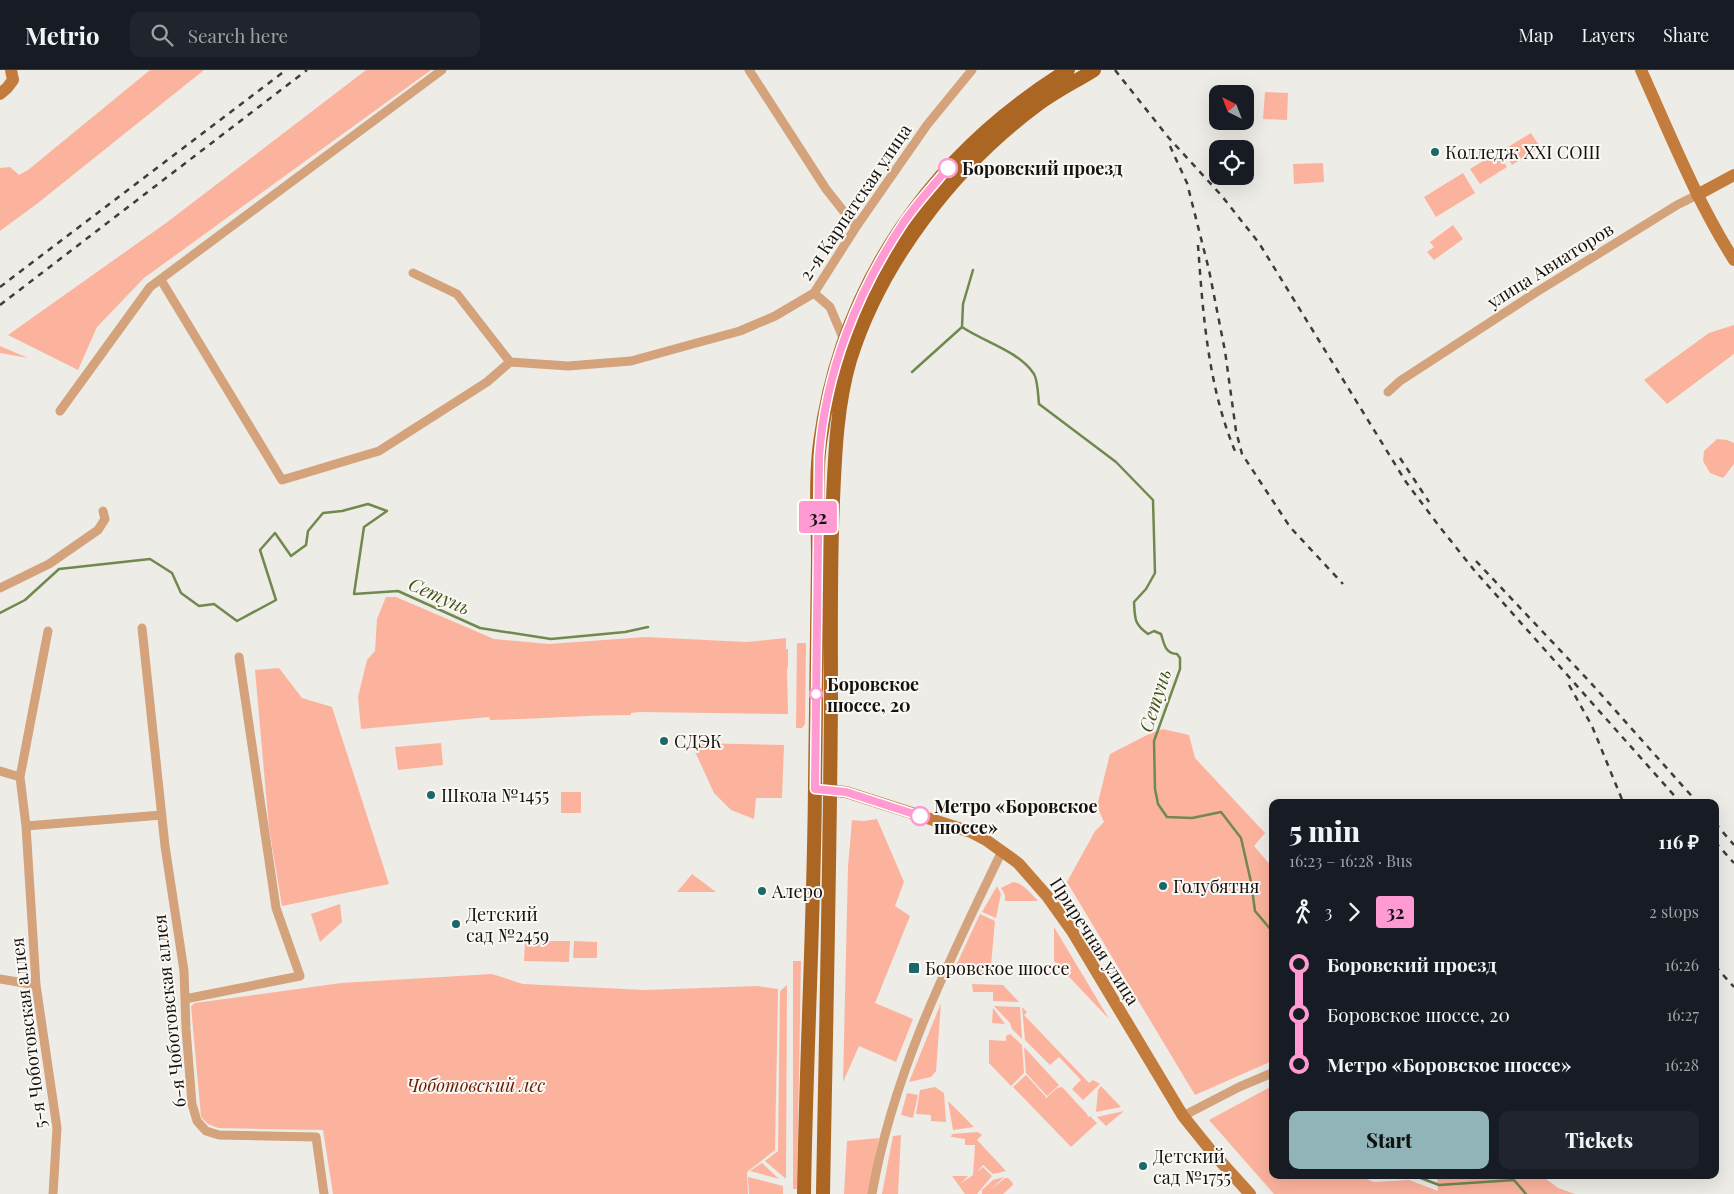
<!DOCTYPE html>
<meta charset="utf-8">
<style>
body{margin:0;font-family:"Playfair Display",serif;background:#20242c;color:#f1f3f6;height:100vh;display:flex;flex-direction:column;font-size:19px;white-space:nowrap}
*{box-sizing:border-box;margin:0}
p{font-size:16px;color:#9ea1a6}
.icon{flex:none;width:28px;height:28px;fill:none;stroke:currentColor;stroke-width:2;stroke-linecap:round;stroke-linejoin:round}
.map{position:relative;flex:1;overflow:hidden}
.sheet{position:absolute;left:1269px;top:729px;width:450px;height:380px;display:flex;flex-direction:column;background:#171b24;border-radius:10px;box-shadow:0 5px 20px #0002}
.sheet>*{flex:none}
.badge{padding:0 10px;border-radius:4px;font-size:18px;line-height:32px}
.needle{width:32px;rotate:318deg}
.controls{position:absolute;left:1209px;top:15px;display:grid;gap:10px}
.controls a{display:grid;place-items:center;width:45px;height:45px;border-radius:10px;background:#171b24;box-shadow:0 5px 20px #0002;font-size:25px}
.map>.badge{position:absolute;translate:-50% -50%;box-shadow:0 0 0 2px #fff}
.legs{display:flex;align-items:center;gap:8px;height:55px;padding:0 20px;font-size:16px}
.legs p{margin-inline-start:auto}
.summary{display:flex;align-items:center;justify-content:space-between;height:85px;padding:0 20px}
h1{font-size:28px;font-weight:800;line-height:38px}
.primary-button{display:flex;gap:10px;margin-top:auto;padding:10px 20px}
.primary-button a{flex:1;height:58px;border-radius:10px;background:#90b4b7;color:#111;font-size:20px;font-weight:800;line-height:58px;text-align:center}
.primary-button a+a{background:#20242c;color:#f1f3f6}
ul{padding:0 20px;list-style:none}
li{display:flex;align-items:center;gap:18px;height:50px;font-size:19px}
li i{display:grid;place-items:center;width:8px;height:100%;margin:0 6px;background:currentColor}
li i::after{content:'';width:12px;height:12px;margin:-6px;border:4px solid;border-radius:50%;background:#171b24}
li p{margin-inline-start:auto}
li:first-child i{background:linear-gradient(#0000 50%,currentColor 0)}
li:last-child i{background:linear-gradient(currentColor 50%,#0000 0)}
header{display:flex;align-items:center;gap:30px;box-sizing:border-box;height:70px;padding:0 25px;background:#171b24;border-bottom:1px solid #363941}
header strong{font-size:24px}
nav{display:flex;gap:28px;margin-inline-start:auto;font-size:18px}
.search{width:350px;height:45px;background:#20242c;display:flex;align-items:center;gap:12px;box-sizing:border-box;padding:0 18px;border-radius:10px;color:#9ea1a6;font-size:19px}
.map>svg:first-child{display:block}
</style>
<header>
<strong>Metrio</strong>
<div class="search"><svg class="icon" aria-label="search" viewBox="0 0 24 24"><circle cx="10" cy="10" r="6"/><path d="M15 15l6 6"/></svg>Search here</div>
<nav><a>Map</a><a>Layers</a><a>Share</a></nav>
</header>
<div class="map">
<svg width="1734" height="1124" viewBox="0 0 1734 1124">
<rect width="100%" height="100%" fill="#eeece7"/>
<path fill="#fcb39e" d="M150,0H204L38,133L0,161V98L10,97L19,105L28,100Z
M366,0H431L144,208L97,257L78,300L8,265L166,153Z
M1265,22L1288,23L1287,50L1263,49Z
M1531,63L1540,77L1512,95L1503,80Z
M1498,82L1507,97L1480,114L1470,99Z
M1323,93L1324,112L1294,114L1293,94Z
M1463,103L1475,123L1436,147L1424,127Z
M1453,155L1463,169L1434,190L1427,182L1434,177L1430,172Z
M1734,255V284L1667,334L1644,310L1709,263Z
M0,276L28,288L0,283Z
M1717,369L1727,370L1734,373V394L1723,408L1710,403L1703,391L1704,381Z
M386,527H396L494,569L549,574L645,567L747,572L786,568V579H788V597L787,598L788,644L639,642L631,643V645C584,645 537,649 490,650L489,647L361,659L358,627L367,590L375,581L377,549Z
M797,573H806L805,654L802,658H796Z
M279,598L302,628L332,637L389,814L282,836L269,758L255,600Z
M1163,659L1189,665L1195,688L1265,763L1254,776L1272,797V991L1195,1025L1067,812L1095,761L1104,752L1097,736L1110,684L1149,664Z
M441,673L443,695L398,700L395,677Z
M691,673L784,675L782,728H756L754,749L731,740L714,723Z
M561,722H581V743H561Z
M877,749L904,812L895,836L910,846L875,933L913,949L896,992L859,976L843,1012L848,797L852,750L864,751Z
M692,804L716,822H677Z
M1013,812C1023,813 1031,824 1038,831H1005V825L1001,818Z
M997,816L1001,824L996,848L982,842Z
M340,834L342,852L320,872L311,844Z
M980,844L995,851L991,895L997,897L996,900L989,903L953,902Z
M1054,857L1109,949L1054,891Z
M525,871H570L569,892L524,891Z
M574,871L597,872V888H573Z
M793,891H801L797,1119H793Z
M492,904L523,914L644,920L757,916L778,919L775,1080L747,1102L748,1124H333L323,1060L218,1058L208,1054L201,1047L191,936L195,933L341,913Z
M972,914L1003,915L1019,932L993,931V922H973Z
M787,915L786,1109L765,1091L778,1081L780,921Z
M941,933L936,1001L931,1007L909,1012Z
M994,936L1020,937L1022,969L1012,959L1010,953Z
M1022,937L1027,942L1024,945L1089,1013L1093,1010L1100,1014L1083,1030L1072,1019L1081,1010L1059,987L1050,995L1025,970Z
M993,938L1008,958L1005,954L992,953Z
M1010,964L1022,975L1024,1003L1011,1016L989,993V970L1006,971V966Z
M1024,977L1059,1015L1047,1026L1026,1003Z
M1026,1005L1046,1027L1045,1029L1057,1018L1062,1017L1087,1044L1088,1047L1090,1046L1097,1053L1071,1077L1013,1017Z
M1101,1016L1121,1037L1096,1042L1098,1020Z
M1272,1016V1105H1356L1374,1112L1409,1110L1438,1121L1437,1106L1440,1105H1541L1558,1118L1575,1124H1274L1209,1050Z
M935,1017L944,1023L946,1052L931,1051V1045L916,1044L920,1020Z
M907,1023L918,1025L913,1048L901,1045Z
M948,1031L974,1057L953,1060Z
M1124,1041L1106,1056L1097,1047Z
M978,1062L982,1065L977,1070L1006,1101L993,1104L983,1095L977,1102L983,1097L992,1106L977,1124H965L952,1106H968L960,1114L973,1105L975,1075H965V1069L951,1067L952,1064Z
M901,1065L898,1124H882L893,1066Z
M879,1068L868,1124H844L847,1071Z
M762,1093L779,1109L750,1101Z
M748,1107L783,1116V1124H749Z
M1004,1107L990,1120L1005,1108H1008L1012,1112L1013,1115L1003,1124H982V1120L993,1110Z"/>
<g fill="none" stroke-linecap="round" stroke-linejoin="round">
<path stroke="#70894e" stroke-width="2.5" d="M962,257L963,234L973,200
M912,302L962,257C984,272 1019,281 1034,304C1038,311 1038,326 1039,334L1116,392L1153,430L1155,503L1146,519L1134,532C1135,549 1134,554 1148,564L1154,561L1161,564C1164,573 1165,584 1177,584L1180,588V599L1154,671L1155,719L1158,734L1167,747L1192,748L1221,742L1241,768L1251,812L1255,841L1272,861
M0,543L25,530L59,499L150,489L172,503L181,523L199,536L214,534L237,551L276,530L260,480L275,463L291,486L306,475L308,461L323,443L342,441L368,434L387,441L364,457L354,524L398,521L480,558L551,569L625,562L648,557
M1413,1105L1439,1115L1514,1110L1526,1124"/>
<path stroke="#d4a27b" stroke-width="9" d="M749,0L826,119L856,157
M413,203L457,224L510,292
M161,210L282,410L379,381L487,312L510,292
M814,223L830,237L844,270
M510,292L568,296L631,291L740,261L775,246L814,223L856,157L927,55L972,0
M1388,322L1400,311L1535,223L1677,135L1697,125
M60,341L150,217L442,0
M0,518L49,494L98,460L105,449L103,441
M142,558L165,776L184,901L186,959L192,1034L197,1051L206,1061L219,1065L316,1067L324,1124
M48,561L20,707L26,756L36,915L57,1058L53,1124
M0,701L20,707
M26,756L162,745
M0,909L36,915
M185,929L300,906L276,838L239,587
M1183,1046L1239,1017L1272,1003
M872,1124C893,1002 949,891 1002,781"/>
<path stroke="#c47c3c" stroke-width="12" d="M1641,0C1670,64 1696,130 1734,190
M0,24L7,18L13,10L11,0
M1697,125L1734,105
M815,719L846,722L971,762L986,770L1018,793L1047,826L1072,861L1183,1046L1212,1082L1250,1124"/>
<path stroke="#ac6623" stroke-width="14" d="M804,1124C806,988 814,851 815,715C816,640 817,565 818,489C818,452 815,410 820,373C841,214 932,84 1068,0
M823,1124C826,958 830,792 831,626C831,561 830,495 833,430C835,383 837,334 850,290C881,191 954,97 1036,36C1054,22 1075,12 1094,0"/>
<path stroke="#3f3d3c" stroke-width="2.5" stroke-dasharray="6 6" stroke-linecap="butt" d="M1115,0L1168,67L1221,125L1259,173L1406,412L1439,456L1474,500L1680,732
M1170,76L1187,113L1209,200L1225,281L1236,361L1242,384L1290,457L1343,514
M1198,175C1203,245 1208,316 1235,381
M0,217L286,0
M0,235L307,0
M1400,388L1429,432
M1476,491L1590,612L1697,732
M1569,615L1592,656L1623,732
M1715,753L1734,775
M1715,772L1734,793
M1715,896L1734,917"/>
</g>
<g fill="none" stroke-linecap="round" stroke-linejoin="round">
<g stroke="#fff" stroke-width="11">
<path id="line-1" d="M920,746L846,722L815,719L819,387C825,303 857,222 904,152C917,133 933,116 948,98"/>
</g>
<use href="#line-1" stroke="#ff9ad2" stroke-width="8"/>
</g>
<g fill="#1a6869" stroke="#fcf9f5" stroke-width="2">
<circle cx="1435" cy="82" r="5"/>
<circle cx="664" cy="671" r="5"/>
<circle cx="431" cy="725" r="5"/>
<circle cx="1163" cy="816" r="5"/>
<circle cx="762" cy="821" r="5"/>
<circle cx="456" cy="854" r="5"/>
<rect x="908" y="892" width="12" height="12" rx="2.5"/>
<circle cx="1143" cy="1096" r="5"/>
</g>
<g fill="#fff" stroke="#ff9ad2" stroke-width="2.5">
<circle cx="948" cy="98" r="9"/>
<circle cx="816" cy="624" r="6"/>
<circle cx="920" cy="746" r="9"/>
</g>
<g text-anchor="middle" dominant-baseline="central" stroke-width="4" stroke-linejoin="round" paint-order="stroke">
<g font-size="18" fill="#141312" stroke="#fcf9f5" text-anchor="start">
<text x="1445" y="82">Колледж XXI СОШ</text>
<text x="674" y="671">СДЭК</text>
<text x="441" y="725">Школа №1455</text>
<text x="1173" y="816">Голубятня</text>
<text x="772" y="821">Алеро</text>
<text x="466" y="844">Детский<tspan x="466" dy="21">сад №2459</tspan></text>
<text x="925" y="898">Боровское шоссе</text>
<text x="1153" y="1086">Детский<tspan x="1153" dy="21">сад №1755</tspan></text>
</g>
<g font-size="18" font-weight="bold" fill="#141312" stroke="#fcf9f5" text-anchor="start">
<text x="962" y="98">Боровский проезд</text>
<text x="827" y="614">Боровское<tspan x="827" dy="21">шоссе, 20</tspan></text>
<text x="934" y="736">Метро «Боровское<tspan x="934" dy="21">шоссе»</tspan></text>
</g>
<g font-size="18" fill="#141312" stroke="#fcf9f5">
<text transform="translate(855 132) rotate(-56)">2-я Карпатская улица</text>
<text transform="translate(1550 195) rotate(-32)">улица Авиаторов</text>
<text transform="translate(1095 871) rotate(57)">Приречная улица</text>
<text transform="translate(169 941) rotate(-96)">6-я Чоботовская аллея</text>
<text transform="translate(28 963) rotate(-97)">5-я Чоботовская аллея</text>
</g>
<g font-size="18" font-style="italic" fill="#691a00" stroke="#fcf9f5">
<text x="476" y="1015">Чоботовский лес</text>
</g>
<g font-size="19" font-style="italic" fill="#3f551c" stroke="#fcf9f5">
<text transform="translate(440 525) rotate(24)">Сетунь</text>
<text transform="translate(1154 630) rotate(-72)">Сетунь</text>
</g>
</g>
</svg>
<div class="controls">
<a><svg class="needle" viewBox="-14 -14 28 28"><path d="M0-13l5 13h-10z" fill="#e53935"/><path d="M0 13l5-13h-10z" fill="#9ea1a6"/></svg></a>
<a><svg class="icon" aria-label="locate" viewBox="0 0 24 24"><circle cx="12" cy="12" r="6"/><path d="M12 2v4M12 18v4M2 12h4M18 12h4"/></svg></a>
</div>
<b class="badge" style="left:818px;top:447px;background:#ff9ad2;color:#111">32</b>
<section class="sheet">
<div class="summary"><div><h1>5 min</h1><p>16:23 – 16:28 · Bus</p></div><b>116 ₽</b></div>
<div class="legs"><svg class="icon" aria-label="walk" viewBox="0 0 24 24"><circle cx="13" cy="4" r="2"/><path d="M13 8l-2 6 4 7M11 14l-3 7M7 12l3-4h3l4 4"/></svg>3<svg class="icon" aria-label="forward" viewBox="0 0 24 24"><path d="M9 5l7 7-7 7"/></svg><b class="badge" style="background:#ff9ad2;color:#111">32</b><p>2 stops</p></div>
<ul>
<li><i style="color:#ff9ad2"></i><b>Боровский проезд</b><p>16:26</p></li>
<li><i style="color:#ff9ad2"></i><span>Боровское шоссе, 20</span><p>16:27</p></li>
<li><i style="color:#ff9ad2"></i><b>Метро «Боровское шоссе»</b><p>16:28</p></li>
</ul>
<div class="primary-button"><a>Start</a><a>Tickets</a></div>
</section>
</div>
